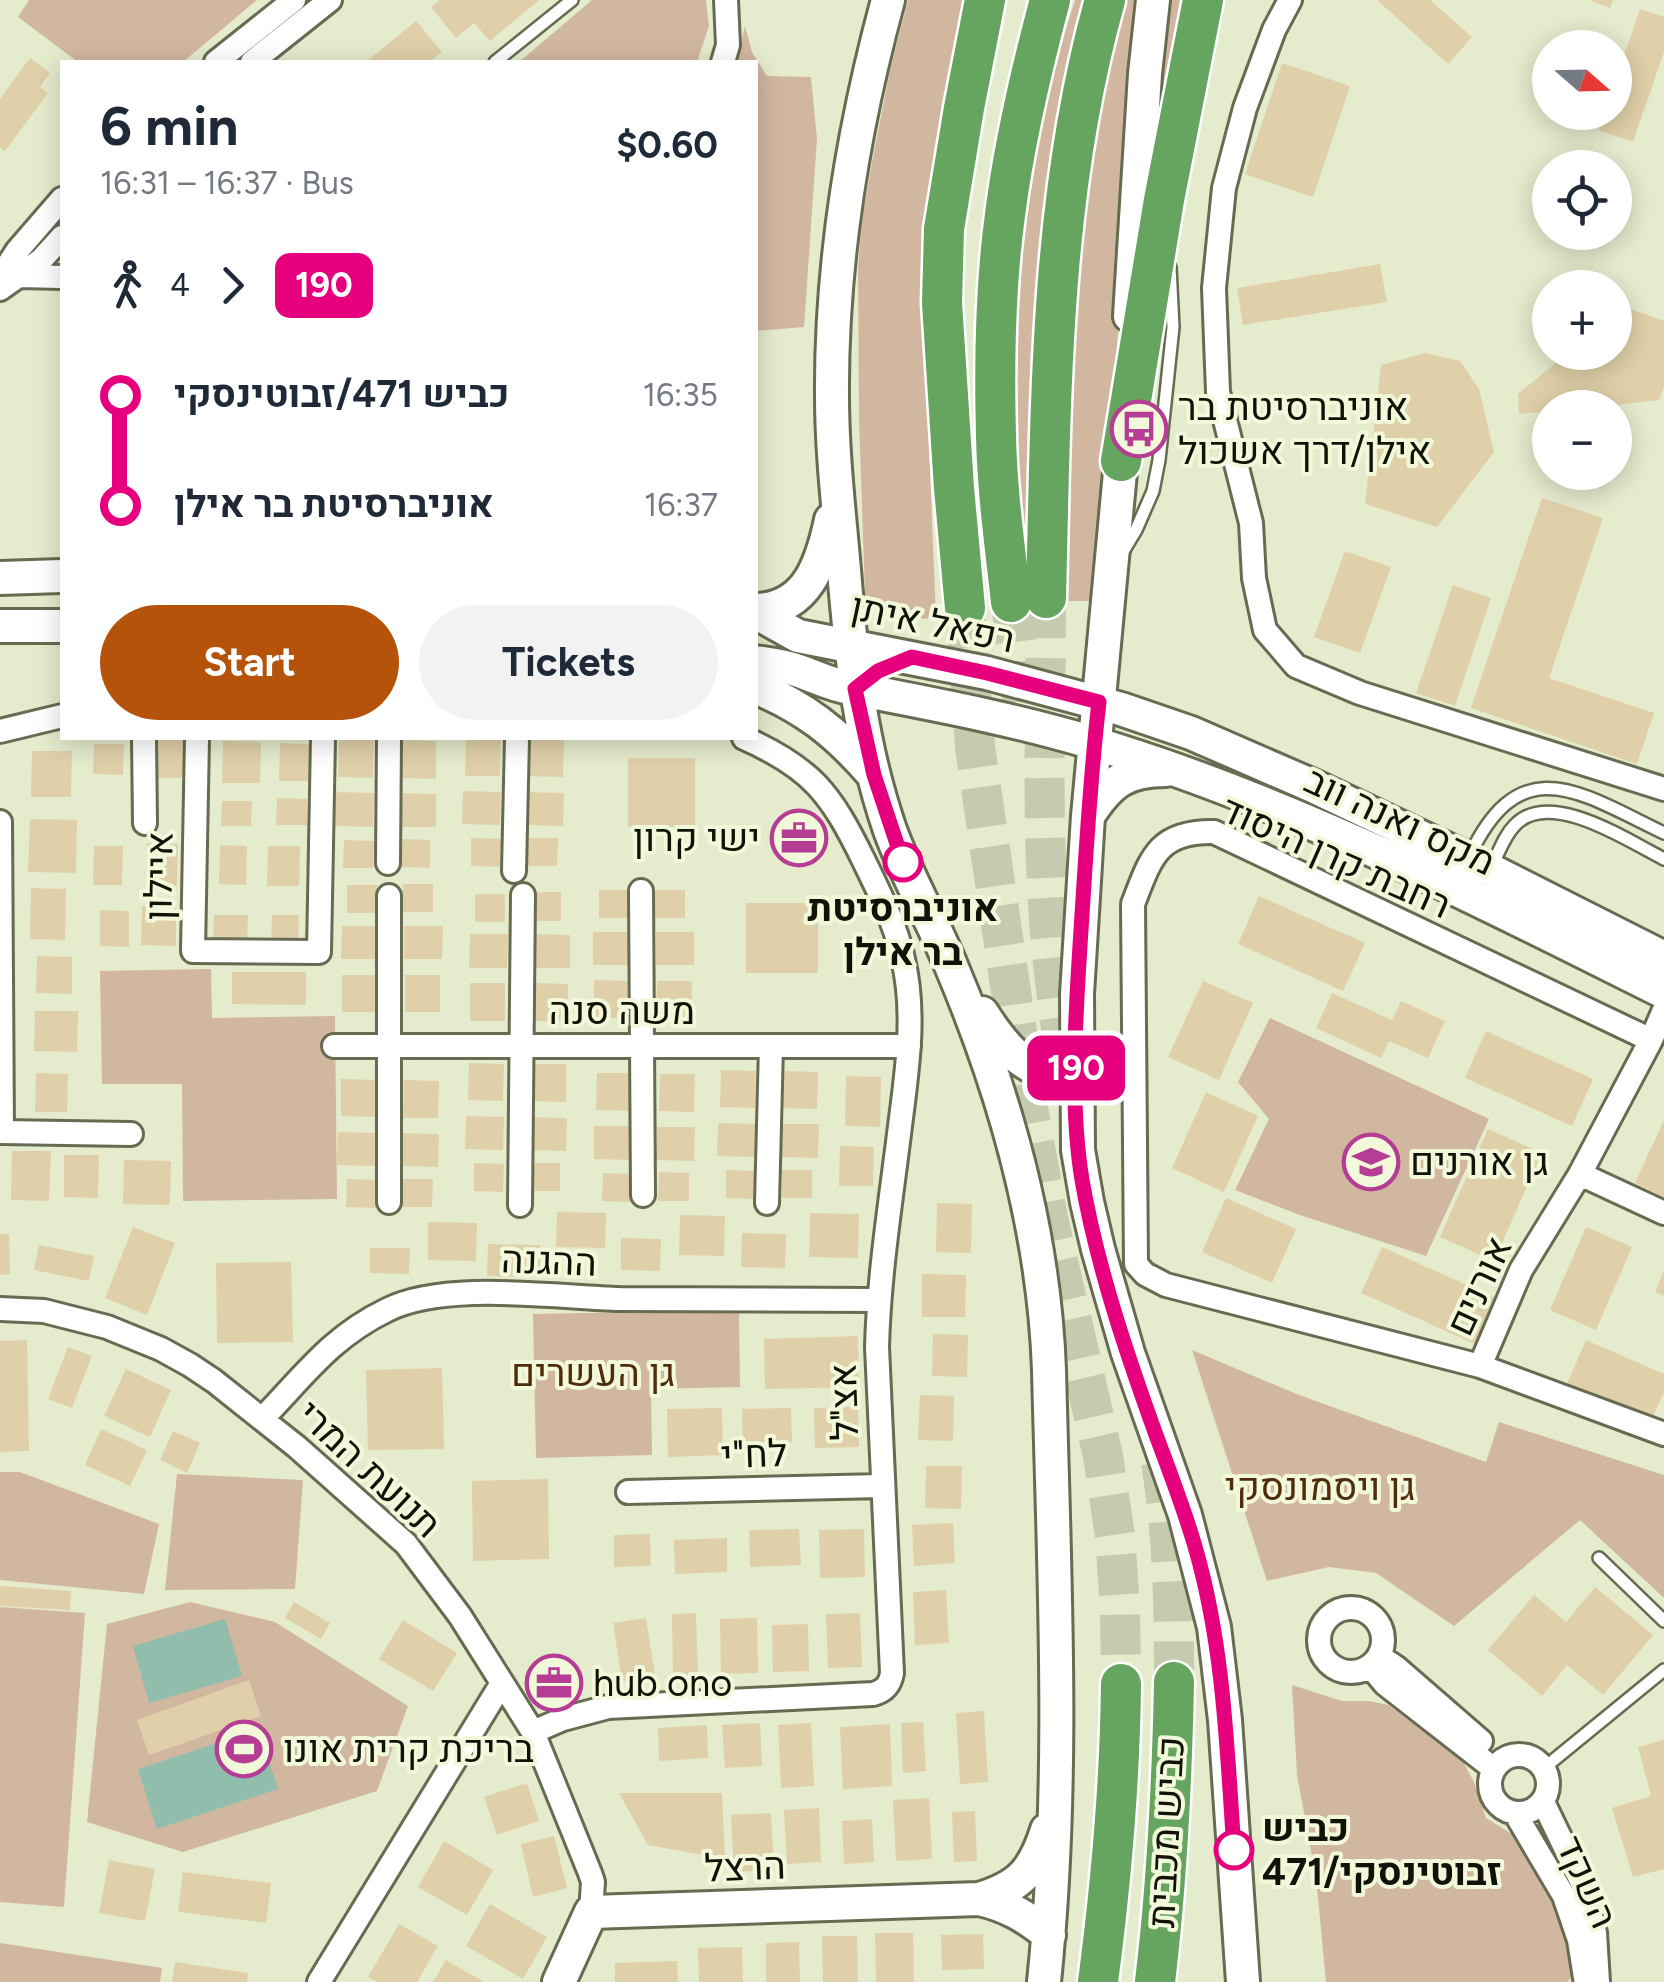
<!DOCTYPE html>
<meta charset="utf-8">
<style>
body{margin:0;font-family:Figtree,Heebo,sans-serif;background:#f2f2f3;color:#1f2937;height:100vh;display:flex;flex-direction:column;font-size:38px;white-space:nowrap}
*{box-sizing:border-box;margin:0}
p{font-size:32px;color:#747a83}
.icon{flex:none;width:55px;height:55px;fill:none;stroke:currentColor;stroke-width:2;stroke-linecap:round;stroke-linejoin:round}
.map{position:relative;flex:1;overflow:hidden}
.details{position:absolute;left:60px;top:60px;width:698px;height:680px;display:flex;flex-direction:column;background:#fff;border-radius:0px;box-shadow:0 5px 25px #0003}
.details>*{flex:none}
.badge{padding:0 20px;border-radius:15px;font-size:35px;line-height:65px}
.needle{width:65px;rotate:110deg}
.tools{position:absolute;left:1532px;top:30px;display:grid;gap:20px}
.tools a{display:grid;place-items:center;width:100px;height:100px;border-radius:50%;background:#fff;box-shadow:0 5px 25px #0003;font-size:50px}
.map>.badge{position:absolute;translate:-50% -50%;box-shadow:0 0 0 5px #fff}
.legs{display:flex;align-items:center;gap:15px;height:110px;padding:0 40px;font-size:32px}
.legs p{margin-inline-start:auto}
.head{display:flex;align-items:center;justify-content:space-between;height:170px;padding:0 40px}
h1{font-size:55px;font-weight:700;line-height:75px}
.button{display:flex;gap:20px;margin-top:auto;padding:20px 40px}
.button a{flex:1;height:115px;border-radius:60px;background:#b45309;color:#fff;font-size:40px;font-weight:700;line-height:115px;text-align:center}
.button a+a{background:#f2f2f3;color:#1f2937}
ul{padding:0 40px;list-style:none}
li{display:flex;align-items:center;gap:35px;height:110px;font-size:38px}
li i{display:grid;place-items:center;width:15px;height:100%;margin:0 12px;background:currentColor}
li i::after{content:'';width:25px;height:25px;margin:-12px;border:8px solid;border-radius:50%;background:#fff}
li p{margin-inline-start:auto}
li:first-child i{background:linear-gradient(#0000 50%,currentColor 0)}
li:last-child i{background:linear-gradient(currentColor 50%,#0000 0)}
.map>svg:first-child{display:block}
</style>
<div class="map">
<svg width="1664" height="1982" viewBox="0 0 1664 1982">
<rect width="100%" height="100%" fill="#e5ebcd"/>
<path fill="#d2b7a0" d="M29,0H257L183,62H78L18,17Z
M592,0H706L709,26L697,62H519Z
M908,0H967L925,266V349L936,617L924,619L865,595L859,419L858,267L862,221L872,162L891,66Z
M1075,0H1089L1038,302L1027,524L1020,525C1019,449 1013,371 1019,294C1027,194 1044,95 1075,0Z
M1124,0H1144L1115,371L1093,601H1062L1072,358L1081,250L1103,92Z
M1164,0H1192L1153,221Z
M745,26L752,52L767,76L811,77L817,139L804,327L755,331V62H737Z
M211,969L212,1018L335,1016L337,1199L183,1201L182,1084H102L100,971Z
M1270,1018L1489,1119L1426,1256L1300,1215L1235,1190L1269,1119L1238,1082Z
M739,1310L740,1387L651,1389L652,1455L536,1458L533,1314Z
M1192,1350L1299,1395L1486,1462L1499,1422L1664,1475V1598L1580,1520L1454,1626L1376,1573L1329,1567L1267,1581Z
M0,1472H20L159,1524L144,1594L0,1580Z
M177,1474L303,1480L295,1589L165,1590Z
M190,1602L275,1622L408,1706L377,1791L183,1852L87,1822L107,1624Z
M0,1607L85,1613L64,1907L0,1902Z
M1292,1685L1342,1701H1369L1388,1705L1462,1760L1474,1782L1486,1818L1512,1834L1529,1852L1557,1900L1574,1974L1567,1982H1326L1316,1877L1297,1775Z
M0,1943L162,1968L160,1982H0Z"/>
<path fill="#90bdac" d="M225,1619L242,1676L149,1703L133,1646Z
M259,1729L278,1789L157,1829L138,1769Z"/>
<path fill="#e0d0a9" d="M440,0H539L490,41L474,23L456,38L431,7Z
M1377,0H1430L1472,37L1448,64Z
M1589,0H1613L1610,8Z
M1640,9L1664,17V52L1633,142L1598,130L1605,112H1615V82Z
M416,21L442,52L429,62H366Z
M30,58L50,73L40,87L48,93L5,151L0,147V99Z
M1282,63L1350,86L1313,197L1245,174Z
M1380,264L1387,302L1243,325L1237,288Z
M1625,307L1664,321V387L1659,400L1587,408H1550V411L1519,414L1518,394L1569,352H1615V315Z
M1425,353L1460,361L1479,389L1494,452L1437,527L1365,504L1381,365Z
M1542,498L1603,518L1549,678L1654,713L1637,764L1471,708Z
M1345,551L1391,567L1360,653L1314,637Z
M1453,585L1491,598L1455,706L1416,693Z
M154,738H186L185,778H153Z
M466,738L501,739L500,776H465Z
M339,739L374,740L373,778L338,777Z
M529,739L564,740L563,777L528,776Z
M401,740L436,741V779L400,778Z
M223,741L261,742L260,783H222Z
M280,743L310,744L309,781H279Z
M94,744H124L123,775L93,774Z
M32,751H72L71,797H31Z
M628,758H695V827H628Z
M463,791L501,792L500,825L462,824Z
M336,792L374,793L373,827L335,826Z
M526,792L564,793L563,826L525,825Z
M398,793L436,794V827H398Z
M277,798L307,799V825H276Z
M222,801H252L251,826H221Z
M30,819L77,820L76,873L28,872Z
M471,838L501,839V867L471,866Z
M528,838H558L557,866H527Z
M400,839L430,840V868L400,867Z
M344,840L374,841L373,868H343Z
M147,843L178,844L177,886H146Z
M220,845L247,846L246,885L219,884Z
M94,846H123L122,885H93Z
M268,846H300L299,886H267Z
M403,884H433V912H403Z
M347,885H377V913H347Z
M31,888L66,889L65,940L30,939Z
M599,890H629V918H599Z
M655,890H685V918H655Z
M531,892H561V921H531Z
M475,894H505V922H475Z
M1259,896L1365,943L1343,991L1238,944Z
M746,903H818V973H746Z
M142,906L176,907V946L141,945Z
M100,910L129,911V947L100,946Z
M214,915H248L247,945H213Z
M272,915H299L298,945L271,944Z
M342,926H380L379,959H341Z
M404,926H443L442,959H404Z
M593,932H631V965H593Z
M656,932H694V965H656Z
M470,934H508L507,968H469Z
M532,934L570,935V968H532Z
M37,956L72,957V994L36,993Z
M232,972H306V1005L232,1004Z
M342,975H377V1012H342Z
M405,975H440V1012H405Z
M594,980L629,981V1018H594Z
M657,981H692L691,1018H656Z
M1203,981L1253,1003L1219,1080L1168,1057Z
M470,983H505V1021H470Z
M533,983L568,984V1021H533Z
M1332,993L1392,1020L1401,1001L1445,1021L1428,1058L1389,1041L1381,1058L1316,1028Z
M35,1011H78L77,1052L34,1051Z
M1486,1031L1593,1079L1572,1126L1465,1078Z
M469,1063L504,1064L503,1101L468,1100Z
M532,1064H566V1102L531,1101Z
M721,1070L756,1071L755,1108L720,1107Z
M783,1071L818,1072L817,1109L783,1108Z
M36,1073L68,1074L67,1112H35Z
M597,1073H632V1111L596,1110Z
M660,1074H695L694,1112L659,1111Z
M846,1076L881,1077L880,1127L845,1126Z
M341,1079L376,1080L375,1117L341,1116Z
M404,1080L439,1081L438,1118H403Z
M1206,1092L1258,1116L1224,1192L1172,1168Z
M466,1116L504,1117L503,1150L465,1149Z
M528,1117L567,1118L566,1151L528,1150Z
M1664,1120V1197L1635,1183Z
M718,1123L756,1124L755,1157L717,1156Z
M780,1124H819L818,1158L779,1157Z
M594,1126H632V1160L594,1159Z
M657,1127H695L694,1161L656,1160Z
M1488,1129L1542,1153L1494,1261L1440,1237Z
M338,1132L376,1133V1166L337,1165Z
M401,1133L439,1134L438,1167L400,1166Z
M840,1146L874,1147L873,1186H839Z
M12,1151H51L49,1201L11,1200Z
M64,1155H99L98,1198L64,1197Z
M124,1160L171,1161L170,1205L123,1204Z
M474,1163L504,1164L503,1192L474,1191Z
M530,1163H560V1191H530Z
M726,1170L756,1171L755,1199L726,1198Z
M782,1170H812V1198H782Z
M659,1172L689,1173V1201H658Z
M603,1173L633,1174L632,1202L602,1201Z
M347,1179L377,1180L376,1208L346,1207Z
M403,1179H433L432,1207H402Z
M1226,1198L1296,1229L1272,1283L1202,1252Z
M937,1203L972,1204L971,1253L936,1252Z
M557,1212L606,1213L605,1248L556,1247Z
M810,1213L859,1214L858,1258L809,1257Z
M680,1215L725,1216L724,1256L679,1255Z
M428,1222L477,1223L476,1261L428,1260Z
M133,1227L175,1243L147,1315L105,1298Z
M1586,1227L1632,1247L1596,1330L1550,1310Z
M742,1233L786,1234L785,1268L741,1267Z
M0,1234H9L10,1274L0,1275Z
M621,1238L661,1239L660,1271L621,1270Z
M488,1244L540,1245V1277L487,1276Z
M39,1245L94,1256L89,1281L34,1270Z
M1382,1247L1498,1299L1477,1345L1361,1293Z
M370,1248H410L409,1274L370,1273Z
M291,1262L293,1342L217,1343L216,1263Z
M1664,1270V1296L1655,1292Z
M922,1274L966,1275L965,1317H922Z
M933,1334L968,1335L967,1377L932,1376Z
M858,1336L859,1387L765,1389L764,1339Z
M27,1340L29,1451L0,1452V1341Z
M1586,1340L1664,1374V1392L1651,1421L1567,1384Z
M68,1347L92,1356L72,1408L48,1399Z
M442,1368L444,1449L368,1450L366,1370Z
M126,1369L171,1390L150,1437L104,1416Z
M920,1395L954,1396L953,1441L918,1440Z
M858,1407L859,1447L815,1448L814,1408Z
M722,1408L723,1455L668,1457L667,1409Z
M791,1408L792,1442L743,1443L742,1409Z
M101,1429L147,1450L130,1486L85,1465Z
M173,1431L200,1443L187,1473L160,1460Z
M926,1466H962L961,1509L925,1508Z
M548,1479L549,1559L473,1561L472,1481Z
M953,1523L955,1563L914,1566L912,1525Z
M799,1529L801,1565L750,1567L749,1530Z
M864,1529L865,1577L820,1578L819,1530Z
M650,1534L651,1566L614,1567V1535Z
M727,1538V1572L675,1574L674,1540Z
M0,1586L71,1591L70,1610L0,1606Z
M1595,1587L1653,1635L1603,1695L1567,1665L1542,1696L1488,1650L1534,1595L1566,1622Z
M946,1590L949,1643L915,1645L913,1592Z
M294,1602L330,1623L321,1639L285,1618Z
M696,1613L698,1676L673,1677L672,1614Z
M860,1613L862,1667L828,1668L826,1614Z
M646,1618L655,1676L622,1681L613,1623Z
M757,1618L758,1673L721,1674L720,1619Z
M403,1620L457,1653L433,1691L379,1659Z
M808,1624L809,1671L773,1672L772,1625Z
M558,1662L573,1696L548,1704L535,1670Z
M249,1680L261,1716L149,1755L137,1720Z
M984,1711L988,1782L960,1784L956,1713Z
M923,1722L926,1771L903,1773L901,1723Z
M760,1723L762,1766L725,1768L722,1725Z
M811,1723L814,1786L781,1788L778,1725Z
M890,1724L892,1786L843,1789L840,1727Z
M707,1725L708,1758L659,1761L658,1728Z
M1664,1740V1869L1633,1877L1612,1808L1651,1796L1638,1747Z
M527,1783L539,1821L497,1835L484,1797Z
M619,1793H722L725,1859L648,1845Z
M929,1798L932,1859L896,1861L893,1800Z
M819,1808L821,1862L787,1864L784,1810Z
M975,1811L977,1861L954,1862L952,1812Z
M771,1813L774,1870L734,1872L731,1815Z
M872,1819L874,1862L844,1864L842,1821Z
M554,1836L567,1888L533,1897L521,1844Z
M444,1841L493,1870L467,1915L418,1887Z
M109,1860L155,1869L145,1921L99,1913Z
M183,1872L271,1883L266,1923L178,1912Z
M490,1904L547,1937L523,1979L466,1946Z
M399,1924L438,1946L417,1982H377L368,1977Z
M875,1933H913L914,1982H876Z
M983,1934L984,1969L942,1970L941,1935Z
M822,1936H857L858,1982H823Z
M799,1942L800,1982H766V1943Z
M742,1947L743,1982H699L698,1948Z
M446,1960L484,1982H433Z
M677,1961L678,1982H615V1963Z
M175,1962L248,1973L247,1982H172Z"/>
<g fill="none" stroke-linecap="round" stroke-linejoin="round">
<path stroke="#c5cbaf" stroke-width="40" stroke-dasharray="40 20" stroke-linecap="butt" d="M1046,598C1046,729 1039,859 1056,989C1060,1020 1063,1050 1070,1080
M1011,602L1024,717
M965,608L975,747L1029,1114L1048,1218L1103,1456L1115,1536L1120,1608L1121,1684
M1161,1462C1173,1535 1174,1609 1174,1682"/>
<g stroke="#676b51" stroke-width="16">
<path id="lane" d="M495,62L572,0
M1124,550L1136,530L1153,491L1159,460L1173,327L1170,267
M1470,855C1521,747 1582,794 1664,833
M1492,866C1499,852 1504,836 1515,825C1550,788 1628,841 1664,859
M1599,1558L1664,1621
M1544,1768L1664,1670"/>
</g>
<g stroke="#676b51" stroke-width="28">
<path id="street" d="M1290,0L1274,30L1245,108L1224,188L1214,288L1218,392L1251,523L1254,578L1265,630L1296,666L1360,693L1664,789
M216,62L294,0
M252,62L330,0
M723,62L728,45L726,0
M19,276L62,277
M0,277L17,251L62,199
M0,289L41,260L62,237
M0,731L62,716
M144,738L145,823
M197,738L193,951L319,952L323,738
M0,822L2,1132
M388,863L389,738
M514,871L517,738
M641,891L643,1195
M1664,1010L1651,1040L1580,1174L1521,1270L1480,1366L1664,1434
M334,1046H909
M0,1132L131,1134
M1580,1174L1664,1213
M389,1202V896
M767,1203L771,1046
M520,1205L523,895
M0,1309L44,1311L107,1327L161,1349L190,1365L214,1381L297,1447L406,1544L460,1616L533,1732L590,1873L593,1882L591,1912
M1480,1366L1166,1285L1145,1274L1136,1264L1133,904C1151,857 1158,831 1214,832L1651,1040
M262,1419C304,1376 331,1337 387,1310C445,1281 554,1297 620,1299C706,1300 792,1300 878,1300
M628,1492L882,1486
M1319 1640a32 32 0 1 1 64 0a32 32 0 1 1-64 0Z
M1379,1656L1397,1668L1481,1741
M1370,1666L1385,1684L1494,1769
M533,1732L563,1719L608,1707L873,1694C885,1691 890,1685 892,1673L877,1347C879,1273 891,1200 900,1126C907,1071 916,1013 903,959C896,925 878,890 863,859C831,794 812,768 744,738
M1490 1784a29 29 0 1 1 58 0a29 29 0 1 1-58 0Z
M1543,1802L1584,1887L1595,1933L1598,1982
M1515,1813L1564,1896L1579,1940L1585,1978
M319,1982L502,1683"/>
</g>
<g stroke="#676b51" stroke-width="38">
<path id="secondary" d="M888,0C853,129 831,263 832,396C832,454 839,512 844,570C851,658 861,746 890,830C907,877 933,921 952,968C1006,1096 1044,1231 1049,1370C1054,1574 1065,1780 1044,1982
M1130,316L1145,74L1153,0
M1123,440L1088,816L1077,994L1078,1150L1087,1202L1098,1249L1128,1353L1185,1515L1214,1627L1225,1720L1243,1982
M0,578L62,576
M755,610C807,610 822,563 831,520
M755,612L798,636L987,673L1121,709L1191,733L1313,786L1490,870L1664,958
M0,626H62
M755,662C770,664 785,666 799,671C816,677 832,685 850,688C939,705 1029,722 1116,750C1307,810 1485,903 1664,992
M755,687C804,707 836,732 871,772
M1088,816C1109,783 1125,770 1166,770
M982,1013C1007,1052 1027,1075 1076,1077
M979,1899C1020,1887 1034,1871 1047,1830
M559,1982L591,1912L979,1899C1007,1905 1027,1917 1049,1935"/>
</g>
<g stroke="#fff" stroke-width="45">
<path id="highway" d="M1121,461L1164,200L1203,0
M1046,598C1051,397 1050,195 1105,0
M1011,602C1005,547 997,491 996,435C994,362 995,288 1005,215C1014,143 1031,71 1050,0
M965,608L954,488L942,303L944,229L964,108L985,0
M1098,1982C1111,1883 1120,1784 1121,1684
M1155,1982C1167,1882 1172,1783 1174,1682"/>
</g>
<use href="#lane" stroke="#fff" stroke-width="11"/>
<use href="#street" stroke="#fff" stroke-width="22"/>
<use href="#secondary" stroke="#fff" stroke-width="32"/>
<use href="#highway" stroke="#65a560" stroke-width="40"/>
</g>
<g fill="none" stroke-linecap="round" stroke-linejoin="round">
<g stroke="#fff" stroke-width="22">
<path id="line-1" d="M903,862L874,775L855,689L878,671L912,657L987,673L1099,702C1090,778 1086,854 1081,930C1076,1009 1069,1101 1082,1180C1097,1266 1126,1352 1156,1435C1170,1473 1185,1511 1196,1550C1224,1648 1227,1750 1234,1850"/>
</g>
<use href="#line-1" stroke="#e6007e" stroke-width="15"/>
</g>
<defs>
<g id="bus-ring" transform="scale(2.875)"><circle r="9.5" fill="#f2f8da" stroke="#b53e94" stroke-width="1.5"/><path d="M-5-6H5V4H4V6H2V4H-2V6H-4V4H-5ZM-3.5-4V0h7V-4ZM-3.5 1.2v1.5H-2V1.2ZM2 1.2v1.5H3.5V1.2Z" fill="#b53e94"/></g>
<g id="office-ring" transform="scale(2.875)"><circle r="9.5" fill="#f2f8da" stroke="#b53e94" stroke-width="1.5"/><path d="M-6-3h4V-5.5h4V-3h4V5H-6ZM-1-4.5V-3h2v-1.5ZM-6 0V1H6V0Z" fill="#b53e94"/></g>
<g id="school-ring" transform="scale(2.875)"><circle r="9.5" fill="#f2f8da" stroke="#b53e94" stroke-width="1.5"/><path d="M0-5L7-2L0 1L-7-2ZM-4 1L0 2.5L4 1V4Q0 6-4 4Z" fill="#b53e94"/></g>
<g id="stadium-ring" transform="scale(2.875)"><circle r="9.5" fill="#f2f8da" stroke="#b53e94" stroke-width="1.5"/><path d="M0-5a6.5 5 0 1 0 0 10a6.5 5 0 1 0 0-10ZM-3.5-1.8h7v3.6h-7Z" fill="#b53e94"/></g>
</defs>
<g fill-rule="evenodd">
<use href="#bus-ring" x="1139" y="429"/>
<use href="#office-ring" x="799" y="838"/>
<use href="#school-ring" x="1371" y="1162"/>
<use href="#office-ring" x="554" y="1683"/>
<use href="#stadium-ring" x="244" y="1749"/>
</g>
<g fill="#fff" stroke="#e6007e" stroke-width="5">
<circle cx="903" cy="862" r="18"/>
<circle cx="1234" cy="1850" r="18"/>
</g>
<g text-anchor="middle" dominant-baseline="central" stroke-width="8" stroke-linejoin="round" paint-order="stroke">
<g font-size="38" fill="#111308" stroke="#f2f8da" text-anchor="start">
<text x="1178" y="407">אוניברסיטת בר<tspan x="1178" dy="44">אילן/דרך אשכול</tspan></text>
<text x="760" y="838" text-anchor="end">ישי קרון</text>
<text x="1410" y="1162">גן אורנים</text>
<text x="593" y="1683">hub ono</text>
<text x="283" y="1749">בריכת קרית אונו</text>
</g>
<g font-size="38" fill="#111308" stroke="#f2f8da">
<text transform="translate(933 623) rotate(12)">רפאל איתן</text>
<text transform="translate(1400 821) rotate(25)">מקס ואנה ווב</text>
<text transform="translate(1336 857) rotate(24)">רחבת קרן היסוד</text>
<text transform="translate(159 876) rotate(-89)">איילון</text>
<text x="622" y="1011">משה סנה</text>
<text transform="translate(549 1261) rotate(2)">ההגנה</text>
<text transform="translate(1479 1286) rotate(-65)">אורנים</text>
<text transform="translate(844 1402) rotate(-92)">אצ"ל</text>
<text transform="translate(754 1454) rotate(-2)">לח"י</text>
<text transform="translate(369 1469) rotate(43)">תנועת המרי</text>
<text transform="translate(1166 1832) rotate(-87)">כביש מכבית</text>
<text transform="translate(745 1867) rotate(-2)">הרצל</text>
<text transform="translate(1587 1882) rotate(66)">השקד</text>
</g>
<g font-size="38" font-weight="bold" fill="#111308" stroke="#f2f8da">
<text x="903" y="908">אוניברסיטת<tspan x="903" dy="44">בר אילן</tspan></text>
<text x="1262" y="1828" text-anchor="start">כביש<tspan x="1262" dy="44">471/זבוטינסקי</tspan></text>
</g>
<g font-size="38" fill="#4f2d0b" stroke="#f2f8da">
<text x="593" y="1373">גן העשרים</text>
<text x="1320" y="1487">גן ויסמונסקי</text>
</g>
</g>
</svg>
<div class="tools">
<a><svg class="needle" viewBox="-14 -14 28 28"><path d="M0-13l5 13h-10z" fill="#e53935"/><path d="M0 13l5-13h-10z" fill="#747a83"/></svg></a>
<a><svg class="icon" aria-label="locate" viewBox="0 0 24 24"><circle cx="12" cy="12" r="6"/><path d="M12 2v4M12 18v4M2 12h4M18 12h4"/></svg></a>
<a>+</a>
<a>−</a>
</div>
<b class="badge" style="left:1076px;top:1068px;background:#e6007e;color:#fff">190</b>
<section class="details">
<div class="head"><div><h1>6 min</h1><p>16:31 – 16:37 · Bus</p></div><b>$0.60</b></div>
<div class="legs"><svg class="icon" aria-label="walk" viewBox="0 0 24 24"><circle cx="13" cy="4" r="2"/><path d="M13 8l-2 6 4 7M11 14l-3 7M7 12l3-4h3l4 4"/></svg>4<svg class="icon" aria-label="forward" viewBox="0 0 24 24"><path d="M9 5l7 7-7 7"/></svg><b class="badge" style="background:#e6007e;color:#fff">190</b></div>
<ul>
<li><i style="color:#e6007e"></i><b>כביש 471/זבוטינסקי</b><p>16:35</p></li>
<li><i style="color:#e6007e"></i><b>אוניברסיטת בר אילן</b><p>16:37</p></li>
</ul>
<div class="button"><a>Start</a><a>Tickets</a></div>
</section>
</div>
